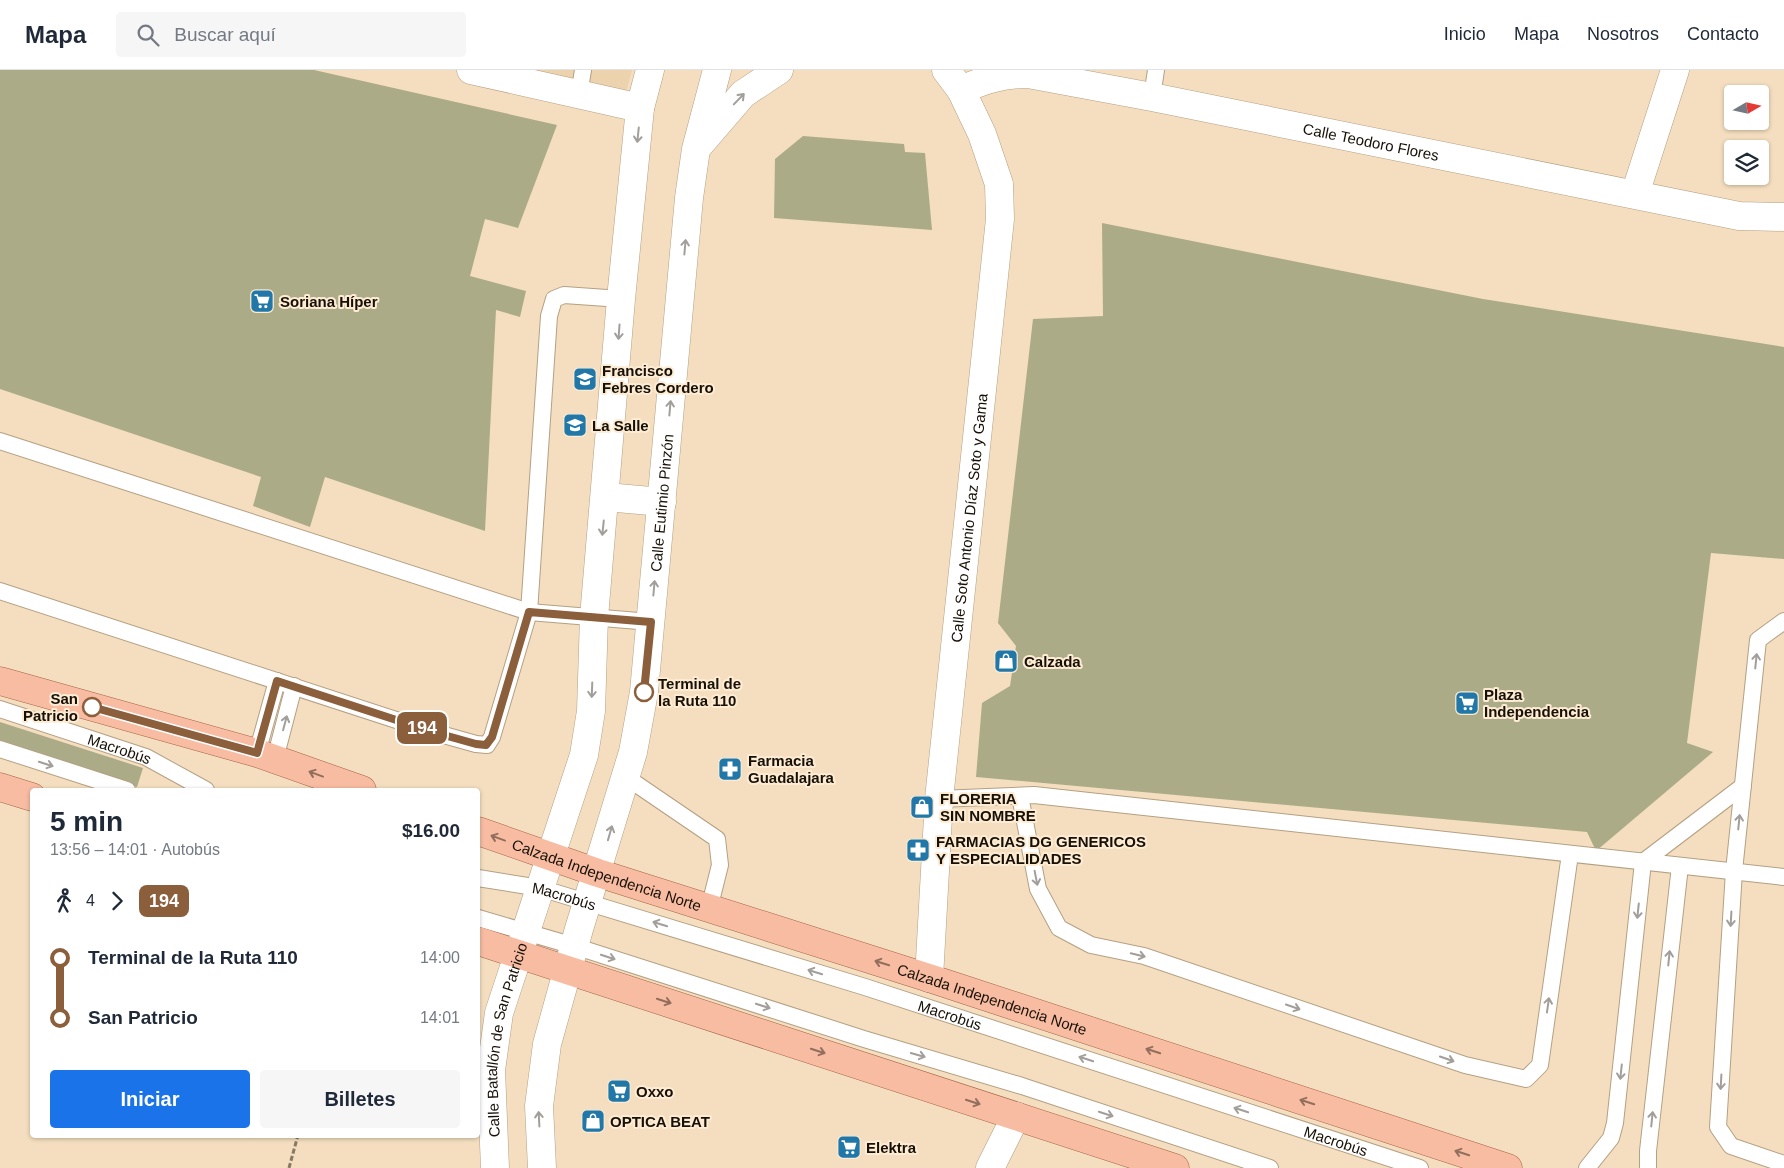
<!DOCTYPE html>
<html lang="es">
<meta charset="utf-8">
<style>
body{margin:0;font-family:Arial,sans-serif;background:#f6f6f7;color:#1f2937;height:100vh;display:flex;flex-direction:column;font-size:19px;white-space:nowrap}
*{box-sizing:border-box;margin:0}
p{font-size:16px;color:#747a83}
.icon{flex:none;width:28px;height:28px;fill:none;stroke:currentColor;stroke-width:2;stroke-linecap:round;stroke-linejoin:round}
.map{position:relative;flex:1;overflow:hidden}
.sheet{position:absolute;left:30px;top:718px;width:450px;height:350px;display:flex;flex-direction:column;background:#fff;border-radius:5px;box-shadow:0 1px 4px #0004}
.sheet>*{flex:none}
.badge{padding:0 10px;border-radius:8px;font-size:18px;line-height:32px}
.needle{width:32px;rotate:81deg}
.fabs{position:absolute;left:1724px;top:15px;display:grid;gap:10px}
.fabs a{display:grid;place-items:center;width:45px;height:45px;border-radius:5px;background:#fff;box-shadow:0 1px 4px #0004;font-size:25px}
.map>.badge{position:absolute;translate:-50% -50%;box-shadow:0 0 0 2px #fff}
.legs{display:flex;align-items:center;gap:8px;height:55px;padding:0 20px;font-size:16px}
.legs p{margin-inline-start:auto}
.summary{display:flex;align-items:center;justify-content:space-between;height:85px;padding:0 20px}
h1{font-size:28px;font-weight:800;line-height:38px}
.cta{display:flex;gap:10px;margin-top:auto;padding:10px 20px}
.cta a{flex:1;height:58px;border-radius:5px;background:#1a73e8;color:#fff;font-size:20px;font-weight:800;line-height:58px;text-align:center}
.cta a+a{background:#f6f6f7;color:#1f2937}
ul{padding:0 20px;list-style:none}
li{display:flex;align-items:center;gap:18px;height:60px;font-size:19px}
li i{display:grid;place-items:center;width:8px;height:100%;margin:0 6px;background:currentColor}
li i::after{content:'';width:12px;height:12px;margin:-6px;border:4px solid;border-radius:50%;background:#fff}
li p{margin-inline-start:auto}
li:first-child i{background:linear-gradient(#0000 50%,currentColor 0)}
li:last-child i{background:linear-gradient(currentColor 50%,#0000 0)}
header{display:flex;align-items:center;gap:30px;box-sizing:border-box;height:70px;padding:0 25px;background:#fff;border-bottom:1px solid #e0e1e3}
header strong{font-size:24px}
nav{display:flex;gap:28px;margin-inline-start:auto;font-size:18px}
.search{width:350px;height:45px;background:#f6f6f7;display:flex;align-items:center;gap:12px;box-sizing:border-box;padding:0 18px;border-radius:5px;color:#747a83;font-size:19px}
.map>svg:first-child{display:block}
</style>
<header>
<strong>Mapa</strong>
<div class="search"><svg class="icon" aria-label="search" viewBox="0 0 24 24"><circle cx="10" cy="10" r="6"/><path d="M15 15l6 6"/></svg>Buscar aquí</div>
<nav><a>Inicio</a><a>Mapa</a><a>Nosotros</a><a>Contacto</a></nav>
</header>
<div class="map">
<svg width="1784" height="1098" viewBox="0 0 1784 1098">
<rect width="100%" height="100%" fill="#f4debf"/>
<path fill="#ecd2ad" d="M525,0H632L626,22Z"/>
<path fill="#abac87" d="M0,0H314L557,55L518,158L485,149L470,206L526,221L520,247L496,240L485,461L325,407L310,457L253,436L261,407L0,319Z
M803,66L904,74L905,82L925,83L932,160L774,148L775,89Z
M1102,153L1483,229L1784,277V489L1711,483L1687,673L1713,682L1596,781L1587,762L976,707L982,633L1010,616L1016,576L998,553L1033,249L1103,246Z
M0,652L143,698L137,717L0,672Z"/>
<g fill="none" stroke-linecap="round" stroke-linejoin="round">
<g stroke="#b4a083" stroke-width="18">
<g id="service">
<path d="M579,25L583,0"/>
<path d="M1152,27L1156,0"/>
<path d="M0,371L529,542L651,552"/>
<path d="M0,521L433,662L476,674L487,675L492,667L529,542L549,246L554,229L564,225L621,229"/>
<path d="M1784,551L1758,570L1734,801L1718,1057L1731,1076L1784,1094"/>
<path id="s1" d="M0,639L146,687L206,720"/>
<path d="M0,679L127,720"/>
<path d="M257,683L277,611"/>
<path d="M275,689L294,616"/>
<path d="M626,707L717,769L720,795L709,839"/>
<path d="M1020,726L1038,819L1059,858L1091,875L1144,886L1465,995L1526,1009L1540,995L1570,784"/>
<path d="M939,729L1034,725L1784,807"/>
<path id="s2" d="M478,808L540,818L865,917L1420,1098"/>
<path d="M478,848L574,876L864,969L1022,1016L1270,1098"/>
<path d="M1587,1098L1611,1068L1615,1053L1643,792L1743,716"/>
<path d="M1648,1098V1081L1680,796"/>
</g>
</g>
<g stroke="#b4a083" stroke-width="29">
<g id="minor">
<path d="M471,0L640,38"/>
<path id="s3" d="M961,20C984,10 1002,4 1028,4L1152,27L1739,146L1784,147"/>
<path d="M1635,124L1675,0"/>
<path id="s4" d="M929,908L939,729L1000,149L999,114L982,64L961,20L946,0"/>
<path d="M990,1098L1016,1046"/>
</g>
</g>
<g stroke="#b4a083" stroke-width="29">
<g id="tertiary">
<path d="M700,74L743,24L779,0"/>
<path d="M606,427L662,432"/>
<path id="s5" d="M495,1098L491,1000L499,943L584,685L591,641L594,547L621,229L640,38L650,0"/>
<path id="s6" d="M542,1098L539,1036L547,974L579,859L633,682L644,622L689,128L696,79L717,0"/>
</g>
</g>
<g stroke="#a56343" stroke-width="29">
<g id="primary">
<path d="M0,611L257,683L362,720"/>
<path d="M0,717L32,727"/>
<path id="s7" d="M478,761L598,803L929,908L1508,1098"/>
<path d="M478,871L1175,1098"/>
</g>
</g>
<path stroke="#887964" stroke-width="3" stroke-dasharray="5 2.5" stroke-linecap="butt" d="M289,1098L298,1065"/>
<use href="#service" stroke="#fff" stroke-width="16"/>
<use href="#minor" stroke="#fff" stroke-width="28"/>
<use href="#tertiary" stroke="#fff" stroke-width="28"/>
<use href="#primary" stroke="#f7bca2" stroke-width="28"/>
</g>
<defs><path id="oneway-shaft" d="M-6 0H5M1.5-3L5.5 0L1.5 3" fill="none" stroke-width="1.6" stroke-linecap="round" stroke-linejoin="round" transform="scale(1.25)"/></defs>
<g stroke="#a29f9b">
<use href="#oneway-shaft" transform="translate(739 29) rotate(-46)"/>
<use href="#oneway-shaft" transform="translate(638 65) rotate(96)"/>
<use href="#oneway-shaft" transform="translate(685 177) rotate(-85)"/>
<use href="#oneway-shaft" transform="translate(619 262) rotate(94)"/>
<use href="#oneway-shaft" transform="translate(670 338) rotate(-85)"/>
<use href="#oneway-shaft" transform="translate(603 458) rotate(96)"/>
<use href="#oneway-shaft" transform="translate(654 518) rotate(-85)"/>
<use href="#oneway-shaft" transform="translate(1756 591) rotate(-84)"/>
<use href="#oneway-shaft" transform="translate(592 620) rotate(92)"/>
<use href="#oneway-shaft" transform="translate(285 653) rotate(-75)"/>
<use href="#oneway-shaft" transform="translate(46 694) rotate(18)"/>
<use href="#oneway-shaft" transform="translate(1739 752) rotate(-84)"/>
<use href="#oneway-shaft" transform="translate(610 763) rotate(-74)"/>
<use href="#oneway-shaft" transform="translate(1036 808) rotate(79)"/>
<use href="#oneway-shaft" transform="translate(1638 841) rotate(96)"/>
<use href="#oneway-shaft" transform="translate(1731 849) rotate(93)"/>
<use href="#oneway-shaft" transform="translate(660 854) rotate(-163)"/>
<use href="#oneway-shaft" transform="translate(1138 885) rotate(14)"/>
<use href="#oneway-shaft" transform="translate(608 887) rotate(18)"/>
<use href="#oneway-shaft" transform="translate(1669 888) rotate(-84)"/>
<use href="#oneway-shaft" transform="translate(815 902) rotate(-163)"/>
<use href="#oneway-shaft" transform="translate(1548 935) rotate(-82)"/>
<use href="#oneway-shaft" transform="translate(763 936) rotate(18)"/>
<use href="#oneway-shaft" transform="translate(1293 937) rotate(19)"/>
<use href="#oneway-shaft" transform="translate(918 985) rotate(16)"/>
<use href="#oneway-shaft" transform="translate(1086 989) rotate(-162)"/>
<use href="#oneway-shaft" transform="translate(1447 989) rotate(19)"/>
<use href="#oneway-shaft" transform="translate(1621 1002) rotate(96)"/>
<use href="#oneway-shaft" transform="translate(1721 1012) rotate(93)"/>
<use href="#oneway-shaft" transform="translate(1241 1040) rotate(-162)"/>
<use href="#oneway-shaft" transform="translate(1106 1044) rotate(18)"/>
<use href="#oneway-shaft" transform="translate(539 1049) rotate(-93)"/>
<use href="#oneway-shaft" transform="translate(1652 1049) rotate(-84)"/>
</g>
<g stroke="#926f5c">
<use href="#oneway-shaft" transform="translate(316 704) rotate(-160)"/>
<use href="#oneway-shaft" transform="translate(498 768) rotate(-160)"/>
<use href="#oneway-shaft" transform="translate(882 893) rotate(-163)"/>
<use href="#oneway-shaft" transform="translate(664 931) rotate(18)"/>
<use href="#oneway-shaft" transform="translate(818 981) rotate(18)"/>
<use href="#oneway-shaft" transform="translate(1153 981) rotate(-162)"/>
<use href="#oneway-shaft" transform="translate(973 1032) rotate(18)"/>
<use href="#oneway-shaft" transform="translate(1307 1032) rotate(-162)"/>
<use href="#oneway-shaft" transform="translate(1462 1083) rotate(-162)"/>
</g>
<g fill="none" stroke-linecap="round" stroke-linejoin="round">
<g stroke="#fff" stroke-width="11">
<path id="line-1" d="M92,637L257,683L277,611L433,662L476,674L486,675L492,667L529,542L651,552L644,622"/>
</g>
<use href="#line-1" stroke="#8b5e3c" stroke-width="8"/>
</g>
<defs>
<g id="supermarket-square" transform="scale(1.25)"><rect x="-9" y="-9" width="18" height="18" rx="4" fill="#2178a8" stroke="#fdecd3"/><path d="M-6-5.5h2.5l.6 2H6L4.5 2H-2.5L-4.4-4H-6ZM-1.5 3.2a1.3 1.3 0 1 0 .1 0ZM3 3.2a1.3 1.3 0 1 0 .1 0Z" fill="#fff"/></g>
<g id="school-square" transform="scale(1.25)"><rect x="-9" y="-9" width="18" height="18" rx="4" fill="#2178a8" stroke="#fdecd3"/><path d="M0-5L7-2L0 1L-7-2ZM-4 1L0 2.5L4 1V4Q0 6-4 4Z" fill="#fff"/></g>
<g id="shop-square" transform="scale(1.25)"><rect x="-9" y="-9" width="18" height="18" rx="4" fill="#2178a8" stroke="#fdecd3"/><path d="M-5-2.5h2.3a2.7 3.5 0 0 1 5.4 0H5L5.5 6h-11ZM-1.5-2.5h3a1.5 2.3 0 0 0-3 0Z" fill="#fff"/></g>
<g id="pharmacy-square" transform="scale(1.25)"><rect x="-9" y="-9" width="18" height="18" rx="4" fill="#2178a8" stroke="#fdecd3"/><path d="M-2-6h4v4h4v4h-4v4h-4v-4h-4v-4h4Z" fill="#fff"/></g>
</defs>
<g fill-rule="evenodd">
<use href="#supermarket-square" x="262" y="231"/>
<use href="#school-square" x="585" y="309"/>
<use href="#school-square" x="575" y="355"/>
<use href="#shop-square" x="1006" y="591"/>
<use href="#supermarket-square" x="1467" y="633"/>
<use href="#pharmacy-square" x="730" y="699"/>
<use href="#shop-square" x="922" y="737"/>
<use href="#pharmacy-square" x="918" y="780"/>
<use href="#supermarket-square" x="619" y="1021"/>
<use href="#shop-square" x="593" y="1051"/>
<use href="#supermarket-square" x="849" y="1077"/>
</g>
<g fill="#fff" stroke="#8b5e3c" stroke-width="2.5">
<circle cx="644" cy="622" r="9"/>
<circle cx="92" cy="637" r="9"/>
</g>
<g text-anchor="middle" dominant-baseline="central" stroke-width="4" stroke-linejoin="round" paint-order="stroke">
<g font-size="15" fill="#171006" stroke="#fdecd3">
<text stroke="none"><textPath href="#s3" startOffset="419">Calle Teodoro Flores</textPath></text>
<text stroke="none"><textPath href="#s6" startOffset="680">Calle Eutimio Pinzón</textPath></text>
<text stroke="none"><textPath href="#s4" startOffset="462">Calle Soto Antonio Díaz Soto y Gama</textPath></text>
<text stroke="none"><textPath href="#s1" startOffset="126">Macrobús</textPath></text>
<text stroke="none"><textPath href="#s7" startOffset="136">Calzada Independencia Norte</textPath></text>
<text stroke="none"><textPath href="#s2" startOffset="88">Macrobús</textPath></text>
<text stroke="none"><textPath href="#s7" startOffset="541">Calzada Independencia Norte</textPath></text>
<text stroke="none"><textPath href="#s2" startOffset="492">Macrobús</textPath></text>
<text stroke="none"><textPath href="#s5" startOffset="130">Calle Batallón de San Patricio</textPath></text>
<text stroke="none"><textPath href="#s2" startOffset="898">Macrobús</textPath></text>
</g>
<g font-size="15" font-weight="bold" fill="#171006" stroke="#fdecd3" text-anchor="start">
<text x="280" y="231">Soriana Híper</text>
<text x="602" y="300">Francisco<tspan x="602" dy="17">Febres Cordero</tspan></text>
<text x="592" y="355">La Salle</text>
<text x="1024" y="591">Calzada</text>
<text x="1484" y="624">Plaza<tspan x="1484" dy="17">Independencia</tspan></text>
<text x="748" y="690">Farmacia<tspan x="748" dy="17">Guadalajara</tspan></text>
<text x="940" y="728">FLORERIA<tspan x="940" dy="17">SIN NOMBRE</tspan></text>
<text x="936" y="771">FARMACIAS DG GENERICOS<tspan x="936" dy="17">Y ESPECIALIDADES</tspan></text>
<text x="636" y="1021">Oxxo</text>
<text x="610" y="1051">OPTICA BEAT</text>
<text x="866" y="1077">Elektra</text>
</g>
<g font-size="15" font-weight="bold" fill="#171006" stroke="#fdecd3" text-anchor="start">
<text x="658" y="613">Terminal de<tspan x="658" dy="17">la Ruta 110</tspan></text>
<text x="78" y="628" text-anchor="end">San<tspan x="78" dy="17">Patricio</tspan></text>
</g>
</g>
</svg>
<div class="fabs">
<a><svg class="needle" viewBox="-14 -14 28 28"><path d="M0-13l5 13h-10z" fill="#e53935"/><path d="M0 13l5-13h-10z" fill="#747a83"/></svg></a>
<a><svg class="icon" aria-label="layers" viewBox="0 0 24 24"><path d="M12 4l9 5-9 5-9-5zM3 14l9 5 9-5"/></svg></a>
</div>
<b class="badge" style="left:422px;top:658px;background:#8b5e3c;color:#fff">194</b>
<section class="sheet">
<div class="summary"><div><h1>5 min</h1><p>13:56 – 14:01 · Autobús</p></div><b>$16.00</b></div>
<div class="legs"><svg class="icon" aria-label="walk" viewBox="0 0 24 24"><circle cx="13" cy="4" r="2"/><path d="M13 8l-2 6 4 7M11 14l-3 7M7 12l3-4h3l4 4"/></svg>4<svg class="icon" aria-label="forward" viewBox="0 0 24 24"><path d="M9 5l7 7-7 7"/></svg><b class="badge" style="background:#8b5e3c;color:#fff">194</b></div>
<ul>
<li><i style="color:#8b5e3c"></i><b>Terminal de la Ruta 110</b><p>14:00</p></li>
<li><i style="color:#8b5e3c"></i><b>San Patricio</b><p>14:01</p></li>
</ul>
<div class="cta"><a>Iniciar</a><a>Billetes</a></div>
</section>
</div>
